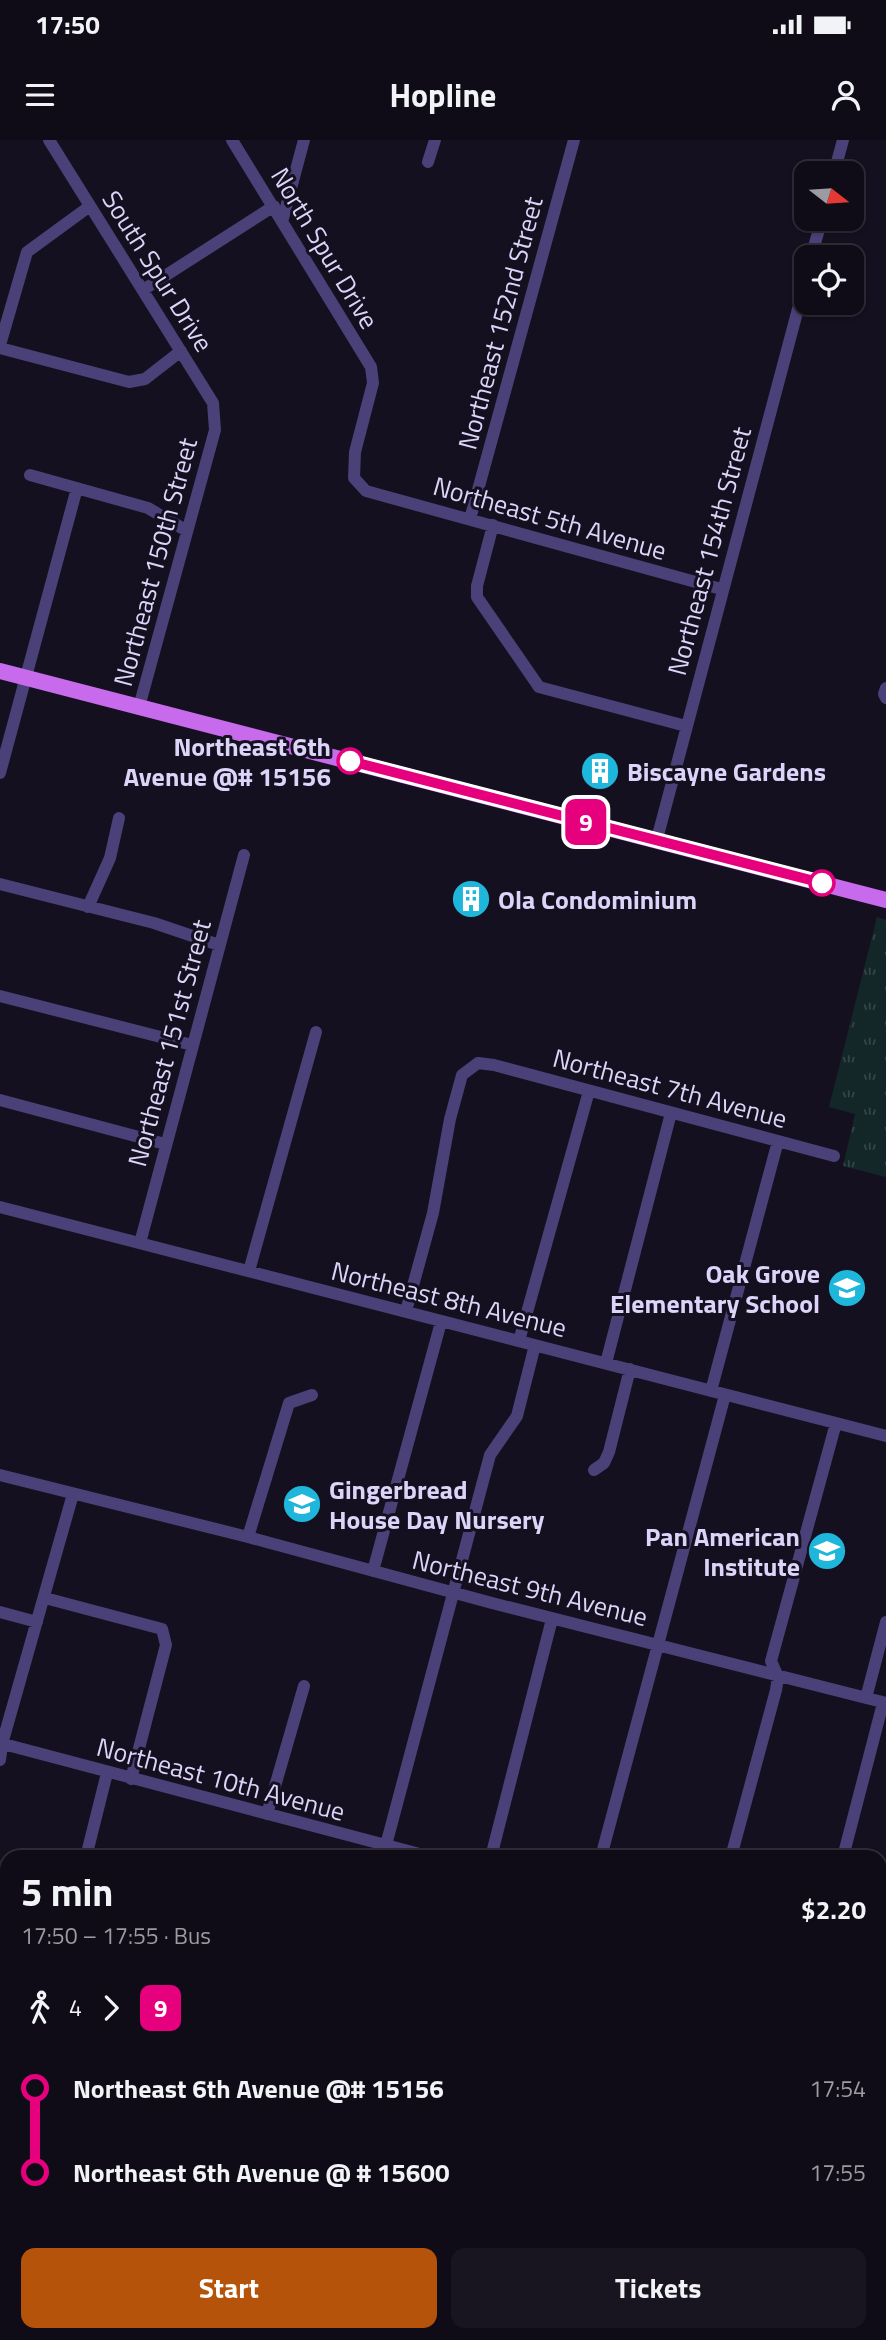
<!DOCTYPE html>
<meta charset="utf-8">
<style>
body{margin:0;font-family:"Titillium Web",sans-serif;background:#181520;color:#f1f3f6;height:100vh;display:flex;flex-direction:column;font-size:26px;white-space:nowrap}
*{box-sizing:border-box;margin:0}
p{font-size:23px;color:#9b9ba1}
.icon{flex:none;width:38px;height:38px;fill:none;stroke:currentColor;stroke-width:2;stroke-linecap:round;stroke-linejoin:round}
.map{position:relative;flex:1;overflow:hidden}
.side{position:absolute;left:0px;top:1710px;width:887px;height:492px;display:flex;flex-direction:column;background:#0f0c17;border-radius:21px 21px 0 0;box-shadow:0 2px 5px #0004,0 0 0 2px #2f2c36}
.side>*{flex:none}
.badge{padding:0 14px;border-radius:10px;font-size:24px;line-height:46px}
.needle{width:46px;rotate:107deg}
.buttons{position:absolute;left:794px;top:21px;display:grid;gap:14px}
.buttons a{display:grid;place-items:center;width:70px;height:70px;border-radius:14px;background:#0f0c17;box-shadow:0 2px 5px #0004,0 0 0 2px #2f2c36;font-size:35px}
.map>.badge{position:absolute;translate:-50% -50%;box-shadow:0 0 0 4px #fff}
.legs{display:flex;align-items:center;gap:10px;height:77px;padding:0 21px;font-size:23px}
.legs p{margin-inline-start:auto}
.overview{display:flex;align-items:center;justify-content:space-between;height:119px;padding:0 21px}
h1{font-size:38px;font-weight:700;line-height:52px}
.cta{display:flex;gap:14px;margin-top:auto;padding:14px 21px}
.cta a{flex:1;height:80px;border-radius:14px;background:#b45309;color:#fff;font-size:28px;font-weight:700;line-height:80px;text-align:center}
.cta a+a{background:#181520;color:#f1f3f6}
ul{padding:0 21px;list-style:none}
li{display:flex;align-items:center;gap:24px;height:84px;font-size:26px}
li i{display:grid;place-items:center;width:10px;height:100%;margin:0 9px;background:currentColor}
li i::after{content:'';width:18px;height:18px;margin:-9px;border:5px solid;border-radius:50%;background:#0f0c17}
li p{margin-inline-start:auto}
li:first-child i{background:linear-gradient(#0000 50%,currentColor 0)}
li:last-child i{background:linear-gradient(currentColor 50%,#0000 0)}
.status{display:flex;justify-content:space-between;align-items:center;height:49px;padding:0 35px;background:#0f0c17;direction:ltr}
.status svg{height:19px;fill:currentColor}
header{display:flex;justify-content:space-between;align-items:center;height:91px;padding:0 21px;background:#0f0c17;font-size:32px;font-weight:700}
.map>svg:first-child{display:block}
</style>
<div class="status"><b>17:50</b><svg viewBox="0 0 49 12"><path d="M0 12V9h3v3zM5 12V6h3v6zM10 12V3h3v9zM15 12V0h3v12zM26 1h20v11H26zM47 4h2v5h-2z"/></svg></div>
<header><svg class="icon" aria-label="menu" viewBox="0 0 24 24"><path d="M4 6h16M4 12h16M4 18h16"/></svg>Hopline<svg class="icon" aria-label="person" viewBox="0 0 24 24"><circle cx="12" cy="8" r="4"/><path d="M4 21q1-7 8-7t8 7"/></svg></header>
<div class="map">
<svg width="886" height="2200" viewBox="0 0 886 2200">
<defs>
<pattern id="grass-tufts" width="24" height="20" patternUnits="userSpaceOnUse" patternTransform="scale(1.75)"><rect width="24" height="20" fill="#142728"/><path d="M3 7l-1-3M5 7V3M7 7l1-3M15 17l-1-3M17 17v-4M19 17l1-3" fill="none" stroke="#364548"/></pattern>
</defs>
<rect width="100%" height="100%" fill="#14101f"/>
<path fill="url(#grass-tufts)" d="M877,777L886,780V1037L843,1026L855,974L829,967Z"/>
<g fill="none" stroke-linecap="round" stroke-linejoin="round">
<path stroke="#494178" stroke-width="12" d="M49,0L213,263L215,290L139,567
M232,0L371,227L373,243L355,312L354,338L366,351L721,449
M428,22L435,0
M834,33L843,0
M282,82L304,0
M811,117L822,79
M143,150L274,66
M0,205L27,112L90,66
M0,208L129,242L145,239L181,211
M30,335L148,368L187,391
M470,379L574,0
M493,385L477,446V457L539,547L686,586
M886,548L884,554L886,558
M0,633L77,348
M657,699L807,135
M0,744L154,783L219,805
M88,767L110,718L119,678
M0,856L192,905
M0,960L165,1004
M0,1067L886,1296
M140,1103L244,715
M249,1131L316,892
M406,1171L433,1073L450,979L462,935L478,923L494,925L834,1016
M519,1201L589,951
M606,1223L671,973
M711,1251L778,1001
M594,1330L604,1323L609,1312L630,1229
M0,1335L248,1397L492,1463L886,1563
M248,1397L289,1263L312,1255
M373,1431L441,1182
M45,1458L162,1489L166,1505L131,1639
M0,1472L37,1482
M866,1558L886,1482
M0,1603L431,1717
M0,1620L2,1604L73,1354
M267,1674L304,1546
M386,1705L490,1315L517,1276L535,1205
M86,1717L107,1633
M491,1717L552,1479
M601,1717L725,1255
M731,1717L776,1550L778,1537L771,1521L836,1283
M843,1717L883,1563
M880,1832L886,1833
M880,2014L886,1991
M3,2037L7,2021
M0,2141L7,2143
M204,2194L225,2200
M615,2194L637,2200
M779,2194L782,2200
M808,2194L811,2200
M122,2200L124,2194
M286,2200L287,2194
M396,2200L397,2194
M746,2200L756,2194"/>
<path stroke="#c76aeb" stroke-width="16" d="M0,531L886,760"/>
</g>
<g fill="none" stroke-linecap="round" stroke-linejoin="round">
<g stroke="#fff" stroke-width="16">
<path id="line-1" d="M350,621L822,743"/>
</g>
<use href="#line-1" stroke="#e6007e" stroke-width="10"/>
</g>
<defs>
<g id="building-disc" transform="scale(2.0125)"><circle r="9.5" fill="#1eb6db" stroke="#14101f"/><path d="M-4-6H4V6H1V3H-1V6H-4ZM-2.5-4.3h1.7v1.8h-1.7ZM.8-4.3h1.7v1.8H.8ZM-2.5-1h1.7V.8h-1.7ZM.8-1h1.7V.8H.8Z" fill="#fff"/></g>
<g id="school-disc" transform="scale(2.0125)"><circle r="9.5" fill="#1eb6db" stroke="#14101f"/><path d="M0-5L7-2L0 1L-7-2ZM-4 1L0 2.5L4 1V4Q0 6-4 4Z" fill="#fff"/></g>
</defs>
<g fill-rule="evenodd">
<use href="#building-disc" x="600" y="631"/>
<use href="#building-disc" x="471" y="759"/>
<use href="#school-disc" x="847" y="1148"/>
<use href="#school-disc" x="302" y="1364"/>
<use href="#school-disc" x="827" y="1411"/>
</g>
<g fill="#fff" stroke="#e6007e" stroke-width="3.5">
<circle cx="350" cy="621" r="12"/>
<circle cx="822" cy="743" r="12"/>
</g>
<g text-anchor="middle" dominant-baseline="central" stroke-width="6" stroke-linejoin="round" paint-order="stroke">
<g font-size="26" fill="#dcd4f9" stroke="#14101f">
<text transform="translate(325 108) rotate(59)">North Spur Drive</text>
<text transform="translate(158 131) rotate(58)">South Spur Drive</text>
<text transform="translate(500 183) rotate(-75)">Northeast 152nd Street</text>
<text transform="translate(550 378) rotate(16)">Northeast 5th Avenue</text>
<text transform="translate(709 411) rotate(-75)">Northeast 154th Street</text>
<text transform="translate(155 422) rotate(-75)">Northeast 150th Street</text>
<text transform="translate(169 903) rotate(-75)">Northeast 151st Street</text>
<text transform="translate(670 948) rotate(15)">Northeast 7th Avenue</text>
<text transform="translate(449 1159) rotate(14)">Northeast 8th Avenue</text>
<text transform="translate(530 1448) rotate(14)">Northeast 9th Avenue</text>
<text transform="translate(221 1639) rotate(15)">Northeast 10th Avenue</text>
</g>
<g font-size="26" font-weight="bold" fill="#dcd4f9" stroke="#14101f" text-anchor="end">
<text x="331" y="606">Northeast 6th<tspan x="331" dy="30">Avenue @# 15156</tspan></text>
</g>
<g font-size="26" font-weight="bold" fill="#dcd4f9" stroke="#14101f" text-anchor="start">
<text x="627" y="631">Biscayne Gardens</text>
<text x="498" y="759">Ola Condominium</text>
<text x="820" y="1133" text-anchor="end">Oak Grove<tspan x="820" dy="30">Elementary School</tspan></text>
<text x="329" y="1349">Gingerbread<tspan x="329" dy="30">House Day Nursery</tspan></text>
<text x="800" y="1396" text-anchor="end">Pan American<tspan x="800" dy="30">Institute</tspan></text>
</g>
</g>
</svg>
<div class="buttons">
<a><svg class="needle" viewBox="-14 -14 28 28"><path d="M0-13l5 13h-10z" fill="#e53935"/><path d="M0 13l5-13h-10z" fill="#9b9ba1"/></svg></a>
<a><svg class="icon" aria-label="locate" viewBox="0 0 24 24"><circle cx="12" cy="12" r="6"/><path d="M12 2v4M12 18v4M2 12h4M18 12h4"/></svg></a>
</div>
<b class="badge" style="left:586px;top:682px;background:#e6007e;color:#fff">9</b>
<section class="side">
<div class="overview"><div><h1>5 min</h1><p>17:50 – 17:55 · Bus</p></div><b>$2.20</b></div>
<div class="legs"><svg class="icon" aria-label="walk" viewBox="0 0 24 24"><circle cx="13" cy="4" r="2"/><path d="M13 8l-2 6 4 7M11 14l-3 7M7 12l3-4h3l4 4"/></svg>4<svg class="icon" aria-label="forward" viewBox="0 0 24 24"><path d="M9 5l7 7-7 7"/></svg><b class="badge" style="background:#e6007e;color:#fff">9</b></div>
<ul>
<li><i style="color:#e6007e"></i><b>Northeast 6th Avenue @# 15156</b><p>17:54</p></li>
<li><i style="color:#e6007e"></i><b>Northeast 6th Avenue @ # 15600</b><p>17:55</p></li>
</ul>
<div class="cta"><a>Start</a><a>Tickets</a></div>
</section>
</div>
